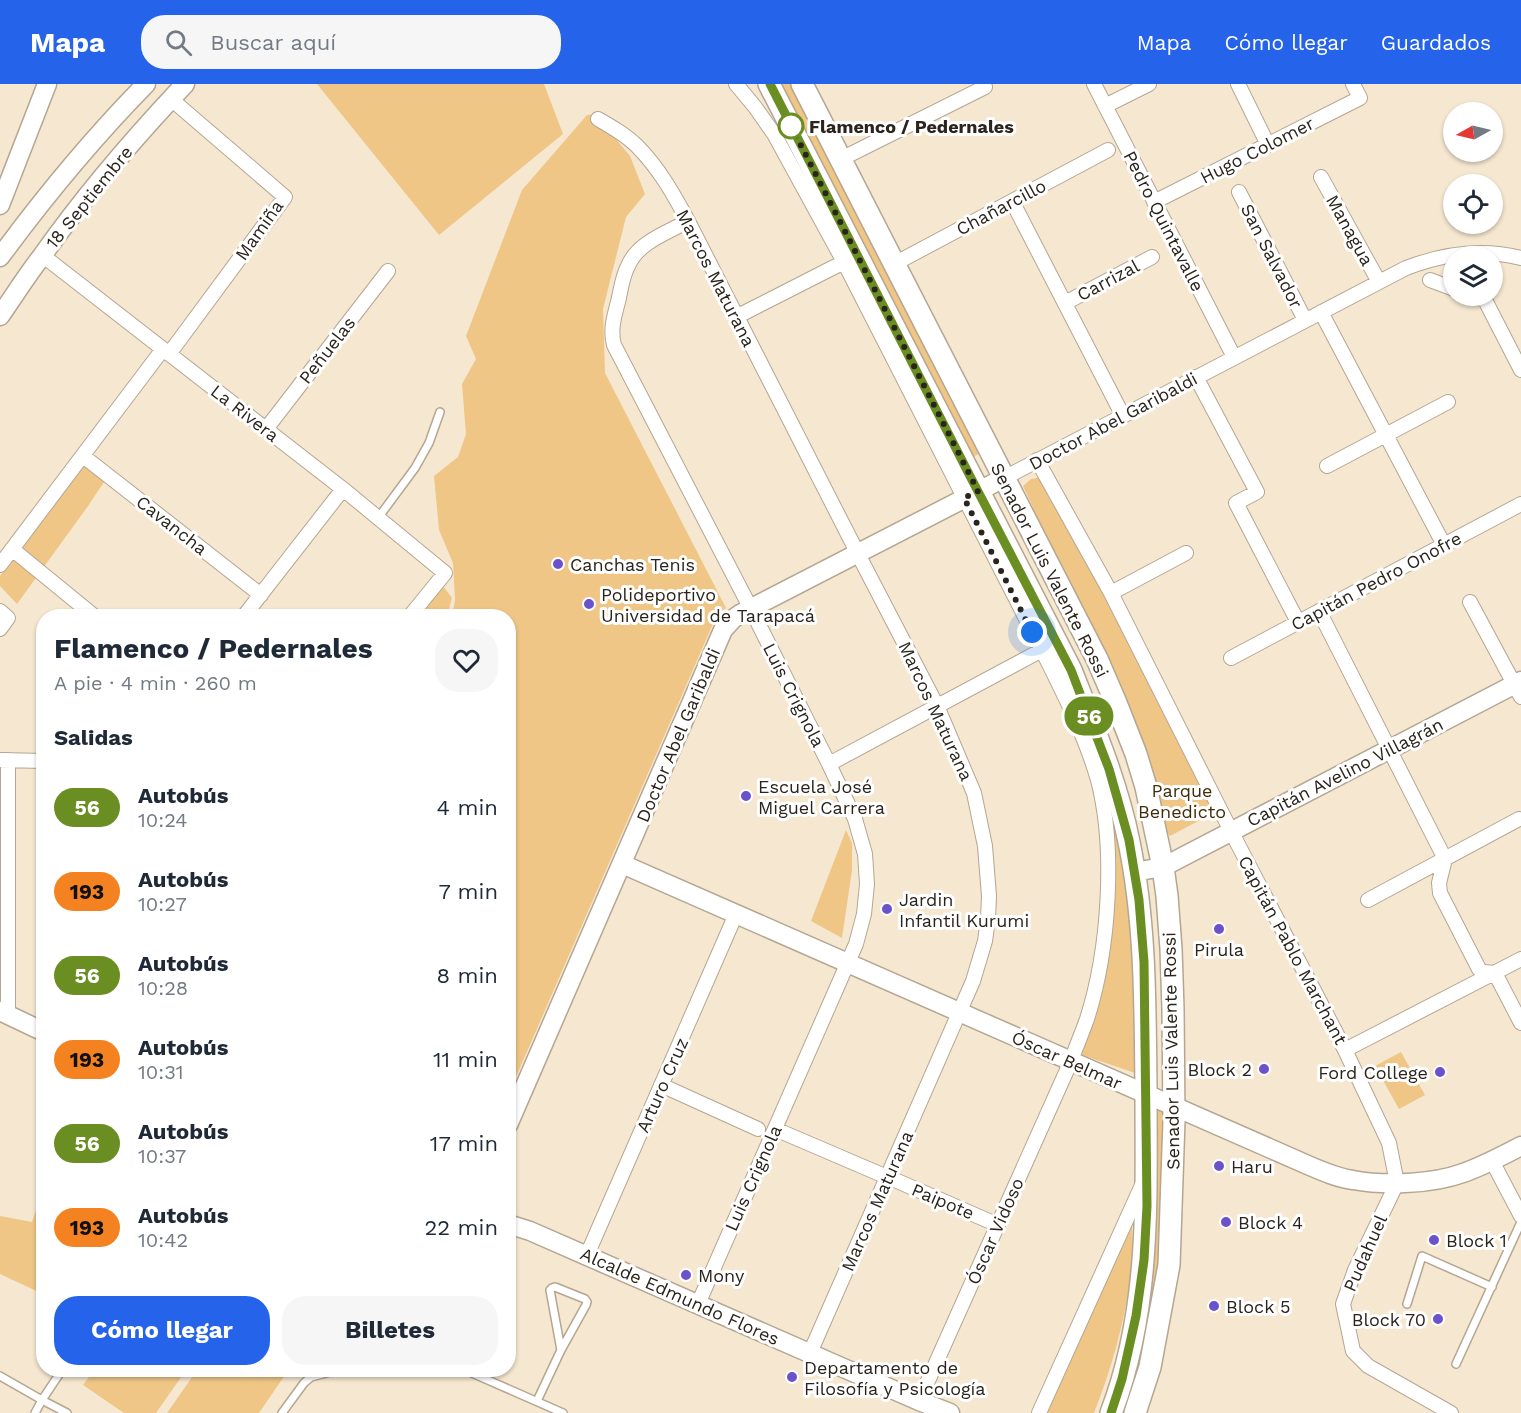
<!DOCTYPE html>
<html lang="es">
<meta charset="utf-8">
<style>
body{margin:0;font-family:"Work Sans",sans-serif;background:#f6f6f7;color:#1f2937;height:100vh;display:flex;flex-direction:column;font-size:22px;white-space:nowrap}
*{box-sizing:border-box;margin:0}
p{font-size:20px;color:#747a83}
.icon{flex:none;width:33px;height:33px;fill:none;stroke:currentColor;stroke-width:2;stroke-linecap:round;stroke-linejoin:round}
.map{position:relative;flex:1;overflow:hidden}
.details{position:absolute;left:36px;top:525px;width:480px;height:768px;display:flex;flex-direction:column;background:#fff;border-radius:24px;box-shadow:0 2px 4px #0004}
.details>*{flex:none}
.badge{padding:0 12px;border-radius:20px;font-size:21px;line-height:39px}
.needle{width:39px;rotate:262deg}
.buttons{position:absolute;left:1443px;top:18px;display:grid;gap:12px}
.buttons a{display:grid;place-items:center;width:60px;height:60px;border-radius:50%;background:#fff;box-shadow:0 2px 4px #0004;font-size:30px}
.you{position:absolute;width:30px;height:30px;margin:-15px;border:4px solid #fff;border-radius:50%;background:#1a73e8;box-shadow:0 0 0 9px #1a73e833}
.map>.badge{position:absolute;translate:-50% -50%;box-shadow:0 0 0 3px #fff}
h2{padding:0 18px;font-size:22px;line-height:54px}
.round{display:grid;place-items:center;flex:none;width:63px;height:63px;border-radius:24px;background:#f6f6f7}
.overview{display:flex;align-items:center;justify-content:space-between;height:102px;padding:0 18px}
h1{font-size:28px;font-weight:700;line-height:45px}
.primary-button{display:flex;gap:12px;margin-top:auto;padding:12px 18px}
.primary-button a{flex:1;height:69px;border-radius:24px;background:#2563eb;color:#fff;font-size:24px;font-weight:700;line-height:69px;text-align:center}
.primary-button a+a{background:#f6f6f7;color:#1f2937}
ul{padding:0;list-style:none}
li{display:flex;align-items:center;gap:18px;height:84px;padding:0 18px}
li div{flex:1}
li b{display:block;font-size:22px}
li em{font-style:normal}
li .badge{min-width:66px;font-weight:700;text-align:center}
header{display:flex;align-items:center;gap:36px;box-sizing:border-box;height:84px;padding:0 30px;background:#2563eb;color:#fff}
header strong{font-size:28px}
nav{display:flex;gap:33px;margin-inline-start:auto;font-size:21px}
.search{width:420px;height:54px;background:#f6f6f7;display:flex;align-items:center;gap:15px;box-sizing:border-box;padding:0 21px;border-radius:24px;color:#747a83;font-size:22px}
.map>svg:first-child{display:block}
</style>
<header>
<strong>Mapa</strong>
<div class="search"><svg class="icon" aria-label="search" viewBox="0 0 24 24"><circle cx="10" cy="10" r="6"/><path d="M15 15l6 6"/></svg>Buscar aquí</div>
<nav><a>Mapa</a><a>Cómo llegar</a><a>Guardados</a></nav>
</header>
<div class="map">
<svg width="1521" height="1329" viewBox="0 0 1521 1329">
<rect width="100%" height="100%" fill="#f6e7d0"/>
<path fill="#efc686" d="M317,0H544L563,50L439,151Z
M778,0H794L984,367L971,374Z
M595,30L630,72L645,110L626,133L603,225L605,289L726,524L720,528L712,542L509,1009L508,532H450L453,527L455,516L453,479L439,446L434,392L458,373L466,350L462,300L476,275L466,252L522,106L587,31Z
M90,373L106,395L88,422L17,520L0,502V492Z
M1042,393L1217,727L1170,752L1166,747L1114,601L1023,402L1031,395Z
M443,502L452,514L447,532H418Z
M1111,722L1118,739L1131,832L1138,990L1082,971L1109,859Z
M846,746L852,759V786L842,854L811,837Z
M1401,968L1425,1011L1399,1025L1375,982Z
M1153,1021L1165,1025L1163,1170L1149,1250L1128,1329H1123L1129,1311L1126,1299Z
M40,1114H44L43,1210L0,1190V1132L32,1138Z
M1132,1130C1132,1152 1133,1174 1130,1195C1124,1241 1111,1286 1094,1329H1046Z
M94,1286H186L156,1329H124L83,1301Z
M197,1286H284L287,1288L259,1329H167Z"/>
<g fill="none" stroke-linecap="round" stroke-linejoin="round">
<g stroke="#b4a691" stroke-width="10">
<path id="lane" d="M378,434L415,384L429,359L440,328
M1407,1220L1422,1172L1492,1203
M1456,1280L1521,1138
M62,1286L42,1316L67,1329
M465,1286L563,1329
M0,1292L42,1316L35,1329
M311,1293L338,1286
M537,1317L561,1266L586,1221L587,1218L585,1215L555,1203L552,1204L550,1206L561,1266
M282,1329L304,1299L311,1293L308,1286"/>
</g>
<g stroke="#b4a691" stroke-width="16">
<path id="street" d="M736,0L755,23L774,50L844,178L1042,566C1063,608 1085,651 1098,696C1116,766 1109,866 1087,935C1082,949 1076,963 1071,977L919,1317
M1094,0L1234,273
M1238,0L1268,61
M1105,22L1149,0
M598,35C612,43 626,51 637,62C659,84 674,111 688,137L858,470L937,622L974,709L985,762L989,812L988,835L985,857L973,897L810,1269
M841,75L985,3
M1321,93L1379,198
M1239,108L1305,236
M1012,117L1123,332
M1154,118L1360,14L1353,0
M688,137C667,149 638,158 628,182C622,193 621,206 618,218C614,233 610,246 614,261L751,525L829,680L855,735L865,770L867,800L864,830L856,860L698,1220
M42,171L343,405L445,489L410,532
M894,180L1108,66
M1430,196L1454,205
M1473,212L1485,216L1521,286
M1065,219L1152,173
M1321,228L1444,461
M736,233L844,178
M169,270L285,113L171,15
M1196,293L1257,408L1236,419L1298,538
M266,345L388,187
M83,372L261,511
M1037,376L1111,509L1231,747L1345,966L1389,1059L1397,1099L1355,1186L1343,1220L1353,1267L1368,1282L1451,1329
M1327,382L1448,318
M1004,394L1406,184C1443,170 1482,164 1521,174
M12,465L94,532
M0,481L163,265
M1111,509L1186,469
M1470,518L1521,613
M0,527L8,534L0,545
M1319,527L1445,775L1439,799L1440,809L1479,885L1484,888L1495,889L1521,939
M244,532L343,405
M1231,574L1521,420
M1,676L44,677
M829,680L1042,566
M1368,816L1519,735
M8,931V676
M1345,966L1521,875
M661,1001L758,1045
M775,1045L880,1090
M1492,1077L1521,1132
M888,1093L998,1141
M587,1171L736,830
M1039,1329L1143,1099"/>
</g>
<g stroke="#b4a691" stroke-width="21">
<path id="secondary" d="M0,121L47,0
M0,173C45,112 93,54 146,0
M0,232C14,212 27,191 42,172C85,111 134,54 185,0
M622,780L1310,1082C1324,1088 1338,1094 1353,1096C1385,1102 1433,1100 1463,1089C1483,1082 1502,1072 1521,1062
M1134,788L1163,783L1521,597
M0,927L44,948
M508,1041L723,546L733,535L740,530L1004,394
M508,1140L530,1147L919,1317L950,1329"/>
</g>
<g stroke="#b4a691" stroke-width="24">
<path id="primary" d="M769,0L1071,586C1093,642 1117,698 1129,758C1146,840 1145,923 1146,1006C1146,1115 1151,1225 1111,1329
M802,0L1097,575L1116,619L1136,670L1146,703L1163,783L1167,812L1171,865L1173,925L1174,1036L1169,1181L1150,1283L1135,1329"/>
</g>
<use href="#lane" stroke="#fff" stroke-width="7"/>
<use href="#street" stroke="#fff" stroke-width="14"/>
<use href="#secondary" stroke="#fff" stroke-width="18"/>
<use href="#primary" stroke="#fff" stroke-width="21"/>
</g>
<g fill="none" stroke-linecap="round" stroke-linejoin="round">
<g stroke="#fff" stroke-width="14">
<path id="line" d="M770,0L971,394L1071,586L1109,685L1129,756L1139,816L1144,878L1147,1122L1144,1176L1136,1232L1122,1295L1111,1329"/>
</g>
<use href="#line" stroke="#6b8e23" stroke-width="9"/>
<path stroke="#2a241c" stroke-width="6" stroke-dasharray="0 10.8" d="M791,42L978,407L964,414L1032,548"/>
</g>
<circle fill="#fff" stroke="#6b8e23" stroke-width="3" cx="791" cy="42" r="12"/>
<g fill="#6b51ca" stroke="#fff" stroke-width="2">
<circle cx="558" cy="480" r="6"/>
<circle cx="589" cy="520" r="6"/>
<circle cx="746" cy="712" r="6"/>
<circle cx="887" cy="825" r="6"/>
<circle cx="1219" cy="845" r="6"/>
<circle cx="1264" cy="985" r="6"/>
<circle cx="1440" cy="988" r="6"/>
<circle cx="1219" cy="1082" r="6"/>
<circle cx="1226" cy="1138" r="6"/>
<circle cx="1434" cy="1156" r="6"/>
<circle cx="686" cy="1191" r="6"/>
<circle cx="1214" cy="1222" r="6"/>
<circle cx="1438" cy="1235" r="6"/>
<circle cx="792" cy="1293" r="6"/>
</g>
<g text-anchor="middle" dominant-baseline="central" stroke-width="6" stroke-linejoin="round" paint-order="stroke">
<g font-size="18" font-weight="bold" fill="#2a241c" stroke="#fff" text-anchor="start">
<text x="809" y="42">Flamenco / Pedernales</text>
</g>
<g font-size="18" fill="#2a241c" stroke="#fff">
<text transform="translate(1257 66) rotate(-27)">Hugo Colomer</text>
<text transform="translate(89 113) rotate(-51)">18 Septiembre</text>
<text transform="translate(1001 123) rotate(-28)">Chañarcillo</text>
<text transform="translate(1164 137) rotate(63)">Pedro Quintavalle</text>
<text transform="translate(259 146) rotate(-55)">Mamiña</text>
<text transform="translate(1350 146) rotate(61)">Managua</text>
<text transform="translate(1272 172) rotate(63)">San Salvador</text>
<text transform="translate(716 194) rotate(63)">Marcos Maturana</text>
<text transform="translate(1108 196) rotate(-28)">Carrizal</text>
<text transform="translate(327 266) rotate(-52)">Peñuelas</text>
<text transform="translate(245 329) rotate(38)">La Rivera</text>
<text transform="translate(1113 337) rotate(-28)">Doctor Abel Garibaldi</text>
<text transform="translate(172 441) rotate(38)">Cavancha</text>
<text transform="translate(1050 486) rotate(63)">Senador Luis Valente Rossi</text>
<text transform="translate(1376 497) rotate(-28)">Capitán Pedro Onofre</text>
<text transform="translate(794 611) rotate(63)">Luis Crignola</text>
<text transform="translate(936 627) rotate(65)">Marcos Maturana</text>
<text transform="translate(678 651) rotate(-67)">Doctor Abel Garibaldi</text>
<text transform="translate(1345 688) rotate(-27)">Capitán Avelino Villagrán</text>
<text transform="translate(1293 866) rotate(62)">Capitán Pablo Marchant</text>
<text transform="translate(1171 967) rotate(-91)">Senador Luis Valente Rossi</text>
<text transform="translate(1067 976) rotate(24)">Óscar Belmar</text>
<text transform="translate(662 1001) rotate(-66)">Arturo Cruz</text>
<text transform="translate(753 1094) rotate(-66)">Luis Crignola</text>
<text transform="translate(877 1117) rotate(-66)">Marcos Maturana</text>
<text transform="translate(943 1117) rotate(23)">Paipote</text>
<text transform="translate(995 1147) rotate(-66)">Óscar Vidoso</text>
<text transform="translate(1365 1169) rotate(-66)">Pudahuel</text>
<text transform="translate(680 1212) rotate(24)">Alcalde Edmundo Flores</text>
</g>
<g font-size="18" fill="#2a241c" stroke="#fff" text-anchor="start">
<text x="570" y="480">Canchas Tenis</text>
<text x="601" y="510">Polideportivo<tspan x="601" dy="21">Universidad de Tarapacá</tspan></text>
<text x="758" y="702">Escuela José<tspan x="758" dy="21">Miguel Carrera</tspan></text>
<text x="899" y="815">Jardin<tspan x="899" dy="21">Infantil Kurumi</tspan></text>
<text x="1219" y="865" text-anchor="middle">Pirula</text>
<text x="1252" y="985" text-anchor="end">Block 2</text>
<text x="1428" y="988" text-anchor="end">Ford College</text>
<text x="1231" y="1082">Haru</text>
<text x="1238" y="1138">Block 4</text>
<text x="1446" y="1156">Block 1</text>
<text x="698" y="1191">Mony</text>
<text x="1226" y="1222">Block 5</text>
<text x="1426" y="1235" text-anchor="end">Block 70</text>
<text x="804" y="1283">Departamento de<tspan x="804" dy="21">Filosofía y Psicología</tspan></text>
</g>
<g font-size="18" fill="#402d0a" stroke="#fff">
<text x="1182" y="706">Parque<tspan x="1182" dy="21">Benedicto</tspan></text>
</g>
</g>
</svg>
<div class="buttons">
<a><svg class="needle" viewBox="-14 -14 28 28"><path d="M0-13l5 13h-10z" fill="#e53935"/><path d="M0 13l5-13h-10z" fill="#747a83"/></svg></a>
<a><svg class="icon" aria-label="locate" viewBox="0 0 24 24"><circle cx="12" cy="12" r="6"/><path d="M12 2v4M12 18v4M2 12h4M18 12h4"/></svg></a>
<a><svg class="icon" aria-label="layers" viewBox="0 0 24 24"><path d="M12 4l9 5-9 5-9-5zM3 14l9 5 9-5"/></svg></a>
</div>
<div class="you" style="left:1032px;top:548px"></div>
<b class="badge" style="left:1089px;top:632px;background:#6b8e23;color:#fff">56</b>
<section class="details">
<div class="overview"><div><h1>Flamenco / Pedernales</h1><p>A pie · 4 min · 260 m</p></div><a class="round"><svg class="icon" aria-label="heart" viewBox="0 0 24 24"><path d="M12 20l-8-8c-3-5 5-10 8-4 3-6 11-1 8 4z"/></svg></a></div>
<h2>Salidas</h2>
<ul>
<li><span class="badge" style="background:#6b8e23;color:#fff">56</span><div><b>Autobús</b><p>10:24</p></div><em>4 min</em></li>
<li><span class="badge" style="background:#f58220;color:#111">193</span><div><b>Autobús</b><p>10:27</p></div><em>7 min</em></li>
<li><span class="badge" style="background:#6b8e23;color:#fff">56</span><div><b>Autobús</b><p>10:28</p></div><em>8 min</em></li>
<li><span class="badge" style="background:#f58220;color:#111">193</span><div><b>Autobús</b><p>10:31</p></div><em>11 min</em></li>
<li><span class="badge" style="background:#6b8e23;color:#fff">56</span><div><b>Autobús</b><p>10:37</p></div><em>17 min</em></li>
<li><span class="badge" style="background:#f58220;color:#111">193</span><div><b>Autobús</b><p>10:42</p></div><em>22 min</em></li>
</ul>
<div class="primary-button"><a>Cómo llegar</a><a>Billetes</a></div>
</section>
</div>
